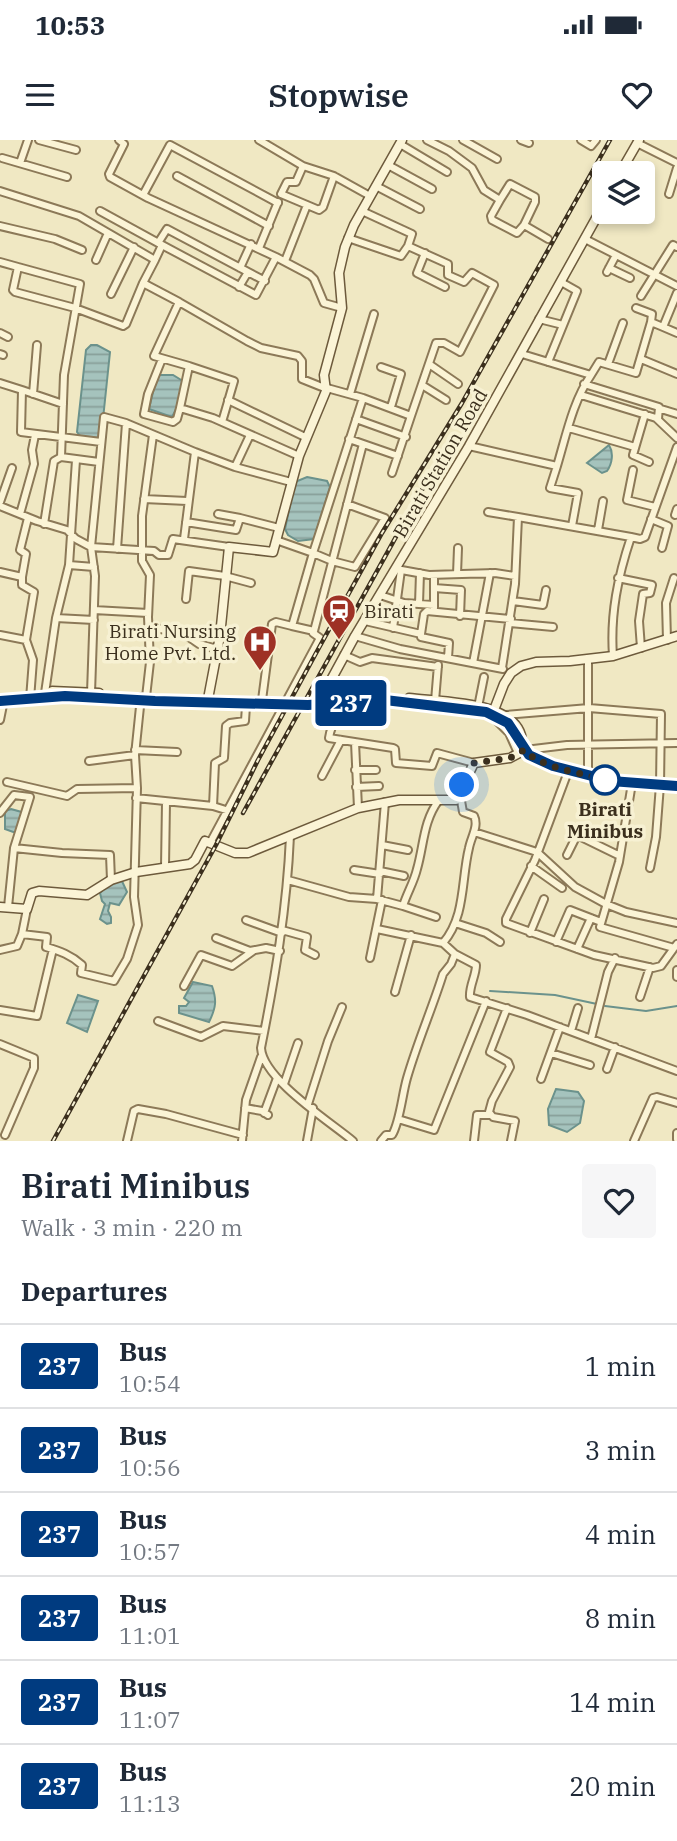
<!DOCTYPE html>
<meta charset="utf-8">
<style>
body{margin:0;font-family:"IBM Plex Serif",serif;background:#f6f6f7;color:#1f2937;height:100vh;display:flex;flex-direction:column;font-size:26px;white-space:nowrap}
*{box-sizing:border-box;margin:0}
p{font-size:23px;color:#747a83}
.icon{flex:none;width:38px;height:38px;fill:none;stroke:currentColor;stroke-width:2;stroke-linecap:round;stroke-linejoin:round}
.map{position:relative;height:1001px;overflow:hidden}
.side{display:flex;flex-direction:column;background:#fff;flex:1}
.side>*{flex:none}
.badge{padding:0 14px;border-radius:5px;font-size:24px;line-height:46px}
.tools{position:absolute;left:592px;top:21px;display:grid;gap:14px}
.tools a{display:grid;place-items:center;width:63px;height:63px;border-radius:7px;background:#fff;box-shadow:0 4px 10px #0003;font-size:35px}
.you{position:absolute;width:35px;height:35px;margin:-18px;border:5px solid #fff;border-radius:50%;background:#1a73e8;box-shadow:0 0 0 10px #1a73e833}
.map>.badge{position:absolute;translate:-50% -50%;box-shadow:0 0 0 4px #fff}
h2{padding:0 21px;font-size:26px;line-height:63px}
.round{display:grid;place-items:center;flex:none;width:74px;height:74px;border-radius:7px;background:#f6f6f7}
.summary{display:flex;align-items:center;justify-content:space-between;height:119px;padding:0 21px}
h1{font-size:33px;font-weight:600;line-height:52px}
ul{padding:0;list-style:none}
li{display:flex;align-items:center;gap:21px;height:84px;padding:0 21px;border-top:2px solid #e0e1e3}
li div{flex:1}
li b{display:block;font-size:26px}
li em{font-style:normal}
li .badge{min-width:77px;font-weight:700;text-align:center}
.status{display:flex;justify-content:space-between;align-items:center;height:49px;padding:0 35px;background:#fff;direction:ltr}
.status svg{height:19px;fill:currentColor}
header{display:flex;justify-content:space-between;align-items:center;height:91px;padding:0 21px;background:#fff;font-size:32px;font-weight:600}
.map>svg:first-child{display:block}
</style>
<div class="status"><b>10:53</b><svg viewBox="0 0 49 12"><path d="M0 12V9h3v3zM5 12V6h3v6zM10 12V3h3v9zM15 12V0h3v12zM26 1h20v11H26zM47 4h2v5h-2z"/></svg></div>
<header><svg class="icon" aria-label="menu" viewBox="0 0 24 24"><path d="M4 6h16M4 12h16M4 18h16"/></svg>Stopwise<svg class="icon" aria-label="heart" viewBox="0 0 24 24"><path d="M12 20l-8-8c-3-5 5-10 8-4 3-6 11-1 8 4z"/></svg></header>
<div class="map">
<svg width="677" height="1001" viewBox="0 0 677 1001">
<defs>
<pattern id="water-rules" width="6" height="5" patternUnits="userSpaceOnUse" patternTransform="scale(1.75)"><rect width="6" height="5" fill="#a5c3bd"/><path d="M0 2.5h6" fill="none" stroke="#889f99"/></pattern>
</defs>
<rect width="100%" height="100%" fill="#f0e8c3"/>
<path fill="url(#water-rules)" stroke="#6b928c" stroke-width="2" d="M91,205H97L110,212L101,298L81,297L77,292L86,210Z
M157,235H173L186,243V250L172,277L149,269Z
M609,305C614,313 612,324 607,331L602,333L587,323Z
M307,337L327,341L330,347L314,399L298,401L288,395L285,389L295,342Z
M11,669L25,673L16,693L5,689V671Z
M121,739L127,752L119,765L110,763L108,771L111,777V783L107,784L100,779L105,764L102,761L100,753L107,745Z
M193,842L212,846C217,860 216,868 209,882L179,873V866H186L189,862L184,858Z
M78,855L98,861L87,892L67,883Z
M556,949L578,952L584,961L580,983L567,992L549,985L548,969Z"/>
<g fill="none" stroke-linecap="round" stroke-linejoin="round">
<path stroke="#6b928c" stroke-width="2" d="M490,851L555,855L597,864
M605,866L646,871L677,866"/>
<g stroke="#8c7958" stroke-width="10">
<path id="street" d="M39,0L76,10
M119,0L124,4L109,34L110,37L148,58L276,117
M259,0L303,26L334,36L370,56
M427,0L449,11L472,28L484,50L500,60L491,76L492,80L517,93L524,85L548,99
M463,0L497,19
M521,0L529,3
M581,0L591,6L596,0
M637,3L677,23
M400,4L447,32
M2,18L67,37
M20,23L28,0
M388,25L432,49
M303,26L296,42H287L281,54L319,70L323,67L334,36
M177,36L269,86
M376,46L420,69
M0,51L79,76L155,120L143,143L179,162L154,216L189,226L180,268
M669,54L677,28
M143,55L170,5L278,63
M500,60L510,44L535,57V62L524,85
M100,71L162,105L155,120
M362,71L412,94L408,106L448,124V135L464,142L472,133L494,145L460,212L444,203H436L411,276
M0,86L55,99L82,110
M348,98L401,116L408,106
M585,99L677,146
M158,103L167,89L248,132L239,147
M162,105L256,155L276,117L310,135L314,139L324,163L342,168
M259,108L278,62
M425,113L417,133L445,147
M96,120L108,93
M285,121L307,65
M0,122L18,127L13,150L15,152L75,168L123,186L126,184L143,143
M18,127L80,144L64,235L61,317L99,322
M240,128L251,104
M609,128L630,138
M248,132L265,141
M607,132L616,115
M677,153L663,187L677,193
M111,154L134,107
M641,156L673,105L677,107
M179,162L247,201L261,208L298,216L302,221V239L327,249
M636,168L652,174L651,182
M539,179L563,185
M0,193L8,197
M0,214L3,215
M162,219L148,254L144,274L173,282L177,279L180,268L213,278L299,316
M641,219L677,234
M548,222L577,151L561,142
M429,224L458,244
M608,224L623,183
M189,226L234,241L222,282
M381,227L401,234L391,267
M591,235L599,222L636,233L651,182L663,187
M0,243L22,250
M584,244L659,267L658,279
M422,245L446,260
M327,248L363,258L313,413L332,421L355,427L385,378L347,364
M33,254L37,205
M350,254L374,174
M581,255L656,278L677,298
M363,258L411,276L392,333
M228,260L305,297
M63,264L22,250L21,292L101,302
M661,269L677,274
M645,274L633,315L649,322
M356,279L406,297
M569,288L635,307
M349,299L398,316
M469,306L557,326C566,296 573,261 591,235L522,214
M195,312L235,327L291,342
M557,326L550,348L578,353L572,386
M235,327L250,295
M633,330L627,360L655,367
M144,359L187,361
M0,362L12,328
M0,366L37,381L67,390L76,399L91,407L154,411L159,415H168L173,399L229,407
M488,372L518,377
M20,374L34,324L32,310L35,295
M218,374L240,378
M675,375L677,369
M651,379L668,386L662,408
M186,382L236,390L240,378L279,388
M44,384L54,321L61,317
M598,390L603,361
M631,397L640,399L645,397L677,307
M117,409L126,283
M69,425L94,427
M396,429L429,435L495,433L515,436
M0,432L22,437L26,414L20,410L28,378
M457,434L458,408
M618,438L652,445L650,453L643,454L639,481L641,508
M434,448L461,450L460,476
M380,455L404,463L434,465
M186,459L189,431L225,436L251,443
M513,461L543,465L546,450
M419,464L420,433
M434,468V435
M94,470L148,473
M56,478L94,480
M365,481L421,494L424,474L427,471L511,479
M510,483L553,487
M292,486L314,491L363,304
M149,487L183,493L199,504L217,509
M393,488L401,430
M0,495L26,500L34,452L22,445V437
M355,496L400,509L503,529
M421,497L449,503L448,518
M26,500L33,520L30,559
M667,500L666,463L674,438
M344,515L360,522L372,518L438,527
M473,523L490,433
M502,528L515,444L518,377L631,397C618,436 610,474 613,516
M45,553L56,478L69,425L76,320
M91,553L95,436L91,407L104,277L126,283L195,312L184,399
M146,557L150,522L148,477L150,435L142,421V376L153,295
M262,560L272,484L276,482L292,486L313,413L276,400
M435,561L438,525
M355,565C340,569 331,584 329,598L393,608L395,609L396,623L432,626L437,613L474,623
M478,567L484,537
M506,575L589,568L661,574L660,645L656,697L650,728
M0,580L4,560
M497,581L509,593L518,613
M355,602L358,668
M135,610L177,612
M525,610L567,605L677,603
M89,621L135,615
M569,629L535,720L506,779V783L594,815L653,828L661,826L677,804
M355,630H376
M588,634V520
M322,636L341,600
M7,642L67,656L77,649L137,648
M632,643L619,722L600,787L674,808
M356,647L379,646
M136,658L213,666L229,671
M213,666L215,623L224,618L226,586L230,583L245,581L246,566
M0,673L14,655L30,657L14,708L8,767
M474,692L537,712L575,747L606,764L626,772L677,783
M290,696C287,768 275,838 261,908C263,939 329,981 353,1001
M210,703L320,498L313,493
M382,705L408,710
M14,708L62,713L110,715L111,740
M567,715L577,695L620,716
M531,726L562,748
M165,727L166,662
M354,730L380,734
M380,731L404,736
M288,740L349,757L377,759L403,766C407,753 414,742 417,729C424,705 423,681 439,660
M377,759L385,662
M403,766L436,777
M27,769L22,794L47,797L46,807C60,811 71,815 82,825L81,833L114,841L127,819L138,785L134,757L137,648L135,615L141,557
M246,780L282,793
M455,783L486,793L500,802
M377,789L443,803
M282,790L307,797L305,810L315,815
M530,793L544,759
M216,798L250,811L266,808L280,811
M556,802L570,770L601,782
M577,809L591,778
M0,810L17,806L22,794
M455,814L476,825C476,836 469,846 470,857L527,875L677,931
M370,818L382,760
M677,830V837
M184,846L201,815L232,826L253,811
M395,852L411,795
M640,857L650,827
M507,868L490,912L508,922L510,927L492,961L489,972L493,977L515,981L511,1001
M0,870L37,876L53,809
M158,881L201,897L223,886L264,891
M571,891L578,868
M591,899L608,832L615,818
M0,904L34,918V928L5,995
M551,913L590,925
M607,929L615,907
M541,939L560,887
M284,944L298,903
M308,964L328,901L342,867
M245,968L262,971L268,975
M264,973L277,938
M398,979L434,990L486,861
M677,993V999
M127,1001L134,971L138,969L166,974L243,995
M242,1001L246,960L261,917
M307,1001L313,968
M381,1001L386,995H392C400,982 402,955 407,938C417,903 432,869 443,834L451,824L455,814L443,803C466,776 461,740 469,708C471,697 479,686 474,676L463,672L460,655
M474,1001L477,975H489
M634,1001L653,958L657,957L677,963"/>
</g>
<g stroke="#6d5a3c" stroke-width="11">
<path id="secondary" d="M620,33L639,0
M37,558L52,551L99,553
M409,558C440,562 523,560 522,604
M208,559L220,496L229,407L273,412L299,316L326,251L324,235L342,168L339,133L345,107L354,85L402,0
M319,562L355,496L469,306L604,64
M494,570L504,544L511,533L521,526L536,522L570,521L613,516L677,496
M0,767L27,769L32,753L39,751L87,755L111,740L136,732L190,724L195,720L205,701L235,713H248L358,668L399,660H456L474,623L510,618L525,610"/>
</g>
<g stroke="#59462d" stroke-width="12">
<path id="primary" d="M0,561L45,557
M517,596L529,615L553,626L611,641L677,646"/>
</g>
<use href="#street" stroke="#fbf4d6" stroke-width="6"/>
<use href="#secondary" stroke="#fbf4d6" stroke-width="8"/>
<use href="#primary" stroke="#f5e399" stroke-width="9"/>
<g stroke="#3b2f1d" stroke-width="4.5">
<path id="rail" d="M243,673L433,330
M53,1001L216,705L258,620L315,515L382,393L462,263L610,0"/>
</g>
<use href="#rail" stroke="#f7f1d3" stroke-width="2" stroke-dasharray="5" stroke-linecap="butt"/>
<g stroke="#59462d" stroke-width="12" stroke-linecap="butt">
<path id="primary-bridge" d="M45,557L77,556L155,561L308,565L391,560L489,573L508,583L517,596"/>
</g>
<use href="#primary-bridge" stroke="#f5e399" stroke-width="9"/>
</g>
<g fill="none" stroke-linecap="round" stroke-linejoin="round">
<g stroke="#fff" stroke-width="16">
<path id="line" d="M0,561L65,556L155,561L308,565L385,560L486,572L508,583L529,615L553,626L611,641L677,646"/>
</g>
<use href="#line" stroke="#003b80" stroke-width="10"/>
<path stroke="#3b2f1d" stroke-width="7" stroke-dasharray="0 12.6" d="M462,645L474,623L510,618L524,610C543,629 580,632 605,640"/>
</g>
<defs>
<g id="station-pin" transform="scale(1.75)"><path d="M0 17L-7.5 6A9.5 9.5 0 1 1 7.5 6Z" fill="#9e3125" stroke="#f7f1d3"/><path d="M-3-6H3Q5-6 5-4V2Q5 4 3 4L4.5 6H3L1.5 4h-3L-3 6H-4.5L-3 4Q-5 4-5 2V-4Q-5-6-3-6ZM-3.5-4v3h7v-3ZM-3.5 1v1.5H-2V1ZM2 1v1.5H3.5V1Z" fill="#fff"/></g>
<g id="hospital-pin" transform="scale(1.75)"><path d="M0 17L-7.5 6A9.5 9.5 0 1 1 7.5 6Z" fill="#9e3125" stroke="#f7f1d3"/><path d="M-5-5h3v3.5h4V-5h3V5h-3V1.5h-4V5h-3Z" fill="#fff"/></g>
</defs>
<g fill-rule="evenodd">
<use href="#station-pin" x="339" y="471"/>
<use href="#hospital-pin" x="260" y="502"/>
</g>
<circle fill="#fff" stroke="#003b80" stroke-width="3.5" cx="605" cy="640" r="14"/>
<g text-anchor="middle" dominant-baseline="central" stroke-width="7" stroke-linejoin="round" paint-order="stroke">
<g font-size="19" fill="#3b2f1d" stroke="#f7f1d3">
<text transform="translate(440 323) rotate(-60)">Birati Station Road</text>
</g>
<g font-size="19" fill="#3b2f1d" stroke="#f7f1d3" text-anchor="start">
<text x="364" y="471">Birati</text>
<text x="236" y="491" text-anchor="end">Birati Nursing<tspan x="236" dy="22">Home Pvt. Ltd.</tspan></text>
</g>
<g font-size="19" font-weight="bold" fill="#3b2f1d" stroke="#f7f1d3">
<text x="605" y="669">Birati<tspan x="605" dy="22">Minibus</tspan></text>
</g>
</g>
</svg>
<div class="tools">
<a><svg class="icon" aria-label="layers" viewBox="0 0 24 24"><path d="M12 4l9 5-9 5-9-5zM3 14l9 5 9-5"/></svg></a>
</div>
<div class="you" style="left:462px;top:645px"></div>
<b class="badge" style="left:351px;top:563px;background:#003b80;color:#fff">237</b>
</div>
<section class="side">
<div class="summary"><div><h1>Birati Minibus</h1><p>Walk · 3 min · 220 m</p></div><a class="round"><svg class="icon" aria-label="heart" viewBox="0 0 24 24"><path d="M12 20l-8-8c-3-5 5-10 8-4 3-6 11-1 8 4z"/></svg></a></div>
<h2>Departures</h2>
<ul>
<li><span class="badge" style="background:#003b80;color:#fff">237</span><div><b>Bus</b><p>10:54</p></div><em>1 min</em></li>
<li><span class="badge" style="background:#003b80;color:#fff">237</span><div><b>Bus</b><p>10:56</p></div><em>3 min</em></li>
<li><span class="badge" style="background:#003b80;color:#fff">237</span><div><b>Bus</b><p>10:57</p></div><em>4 min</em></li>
<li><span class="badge" style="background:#003b80;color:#fff">237</span><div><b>Bus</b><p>11:01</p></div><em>8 min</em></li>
<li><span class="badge" style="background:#003b80;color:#fff">237</span><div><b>Bus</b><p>11:07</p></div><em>14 min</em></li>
<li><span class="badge" style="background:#003b80;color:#fff">237</span><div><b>Bus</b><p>11:13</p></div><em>20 min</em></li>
</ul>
</section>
